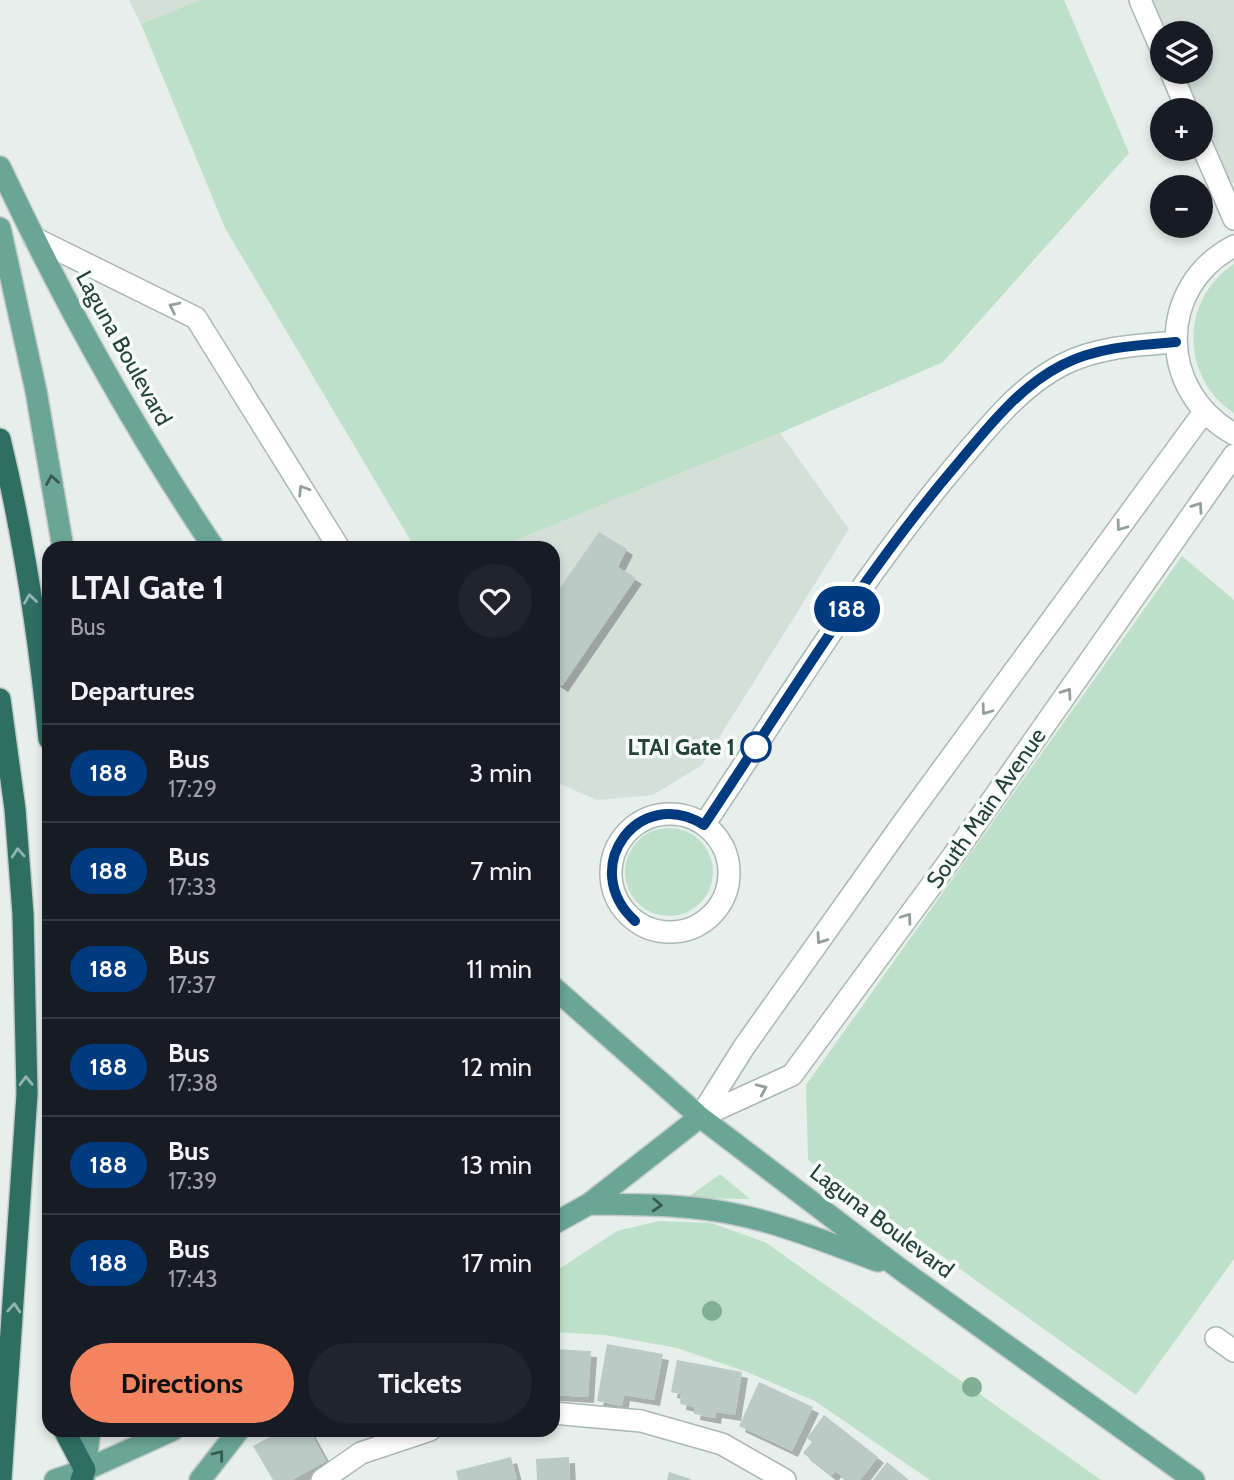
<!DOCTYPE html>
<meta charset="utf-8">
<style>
body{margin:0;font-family:Cabin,sans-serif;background:#20242c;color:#f1f3f6;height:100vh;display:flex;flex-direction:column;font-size:26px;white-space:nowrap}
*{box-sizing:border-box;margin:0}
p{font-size:23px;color:#9ea1a6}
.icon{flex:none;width:38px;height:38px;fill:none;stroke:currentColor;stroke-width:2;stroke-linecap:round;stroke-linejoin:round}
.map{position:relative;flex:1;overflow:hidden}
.details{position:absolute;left:42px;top:541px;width:518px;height:896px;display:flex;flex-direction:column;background:#171b24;border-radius:21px;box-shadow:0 4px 10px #0003}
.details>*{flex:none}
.badge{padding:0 14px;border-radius:23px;font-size:24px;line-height:46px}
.buttons{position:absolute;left:1150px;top:21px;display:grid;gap:14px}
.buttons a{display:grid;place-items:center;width:63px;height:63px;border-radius:50%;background:#171b24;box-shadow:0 4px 10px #0003;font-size:35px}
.map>.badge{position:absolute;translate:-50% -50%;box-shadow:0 0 0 4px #fff}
h2{padding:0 28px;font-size:26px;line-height:63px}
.round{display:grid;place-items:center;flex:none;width:74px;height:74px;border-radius:37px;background:#20242c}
.head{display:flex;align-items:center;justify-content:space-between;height:119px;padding:0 28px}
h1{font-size:33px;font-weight:700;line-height:52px}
.cta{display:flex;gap:14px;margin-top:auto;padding:14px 28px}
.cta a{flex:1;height:80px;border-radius:42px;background:#f4845f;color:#111;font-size:28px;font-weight:700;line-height:80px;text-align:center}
.cta a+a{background:#20242c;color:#f1f3f6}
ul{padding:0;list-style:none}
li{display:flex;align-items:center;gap:21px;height:98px;padding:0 28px;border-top:2px solid #363941}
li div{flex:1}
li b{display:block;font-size:26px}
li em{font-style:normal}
li .badge{min-width:77px;font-weight:700;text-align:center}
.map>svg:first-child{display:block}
</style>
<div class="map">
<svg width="1234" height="1480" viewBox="0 0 1234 1480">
<defs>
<filter id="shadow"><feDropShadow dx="6" dy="6" stdDeviation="0" flood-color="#0004"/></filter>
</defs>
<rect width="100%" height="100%" fill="#e6efeb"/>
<path fill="#d4dfda" d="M129,0H199L141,24Z
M1142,0H1234V183L1213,177L1201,145L1200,110H1186L1171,72H1200V33H1162Z
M780,433L849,529L702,765L653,795L597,800L553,781V548H496Z"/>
<path fill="#bfe0c8" d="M199,0H1064L1129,153L943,362L780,433L496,548H415L225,228L141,24Z
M1234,264V413C1180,378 1180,299 1234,264Z
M1182,556L1234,600V1259L1136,1395L808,1160L806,1085Z
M625 872a44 44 0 1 1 88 0a44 44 0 1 1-88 0Z
M720,1174L750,1199L687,1198Z
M659,1221L711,1223L765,1242L1101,1480H930L815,1401L747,1372L677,1348L605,1335L553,1332V1273L617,1231Z"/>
<path fill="#bbcac4" filter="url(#shadow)" d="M599,532L627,549L618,567L636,578L562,686L553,680V598Z
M607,1344L663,1354L654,1400L624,1395L622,1406L597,1401Z
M553,1349L591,1351L588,1397L553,1395Z
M677,1360L742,1372L735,1415L716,1412L715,1418L694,1414L695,1407L680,1404L681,1394L671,1392Z
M759,1382L813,1407L792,1451L739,1426Z
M824,1415L878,1457L860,1480H847L835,1471L832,1476L803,1453L812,1442L807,1438Z
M283,1430H309L326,1461L292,1480H273L253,1446Z
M511,1457L517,1480H458L456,1471Z
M569,1457L570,1480H537L536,1459Z
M887,1462L909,1480H873Z
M669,1472L691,1479V1480H667Z"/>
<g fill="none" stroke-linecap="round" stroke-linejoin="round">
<g stroke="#a8b8b2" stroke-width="24">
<path id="minor" d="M1140,0L1162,51
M1171,72L1187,110
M1200,141L1234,219
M34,238L196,318L339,548
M1234,246C1156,287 1158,392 1234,434
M611 873a59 59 0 1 1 118 0a59 59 0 1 1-118 0Z
M704,825C787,701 864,573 961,459C991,424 1021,386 1062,365C1096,347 1138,345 1176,342
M700,1117L744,1047L903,823L1204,412
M700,1117L792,1075L953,856L1234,455
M1216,1338L1234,1351
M553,1413L641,1421L722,1444L785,1480
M322,1480L361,1453L430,1430"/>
</g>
<g stroke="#c2cac8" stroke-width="24">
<path id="major" d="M0,167C62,299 132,426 214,548
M0,228L36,391L63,548
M553,987L700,1117L900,1269L1194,1480
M589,1204C638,1205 687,1204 734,1214C784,1224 831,1244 878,1261
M553,1224L589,1204L700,1117
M84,1478L90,1430
M55,1480L85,1470L173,1430
M200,1480L239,1430"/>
</g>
<g stroke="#c2cac8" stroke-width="24">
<path id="highway" d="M0,439C24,537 39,639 49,739
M0,699L15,809L23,914L27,1094L1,1480
M64,1430L85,1470L81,1480"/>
</g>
<use href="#minor" stroke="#fff" stroke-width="21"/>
<use href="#major" stroke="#6aa596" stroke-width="21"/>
<use href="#highway" stroke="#2f6f62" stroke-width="21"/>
</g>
<g fill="#80af93">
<circle cx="712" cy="1311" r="10"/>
<circle cx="972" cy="1387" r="10"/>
</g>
<defs><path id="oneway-chevron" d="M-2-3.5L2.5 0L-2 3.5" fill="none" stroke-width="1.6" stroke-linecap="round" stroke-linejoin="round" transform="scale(1.75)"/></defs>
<g stroke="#92a09c">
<use href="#oneway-chevron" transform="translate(174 307) rotate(-154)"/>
<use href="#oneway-chevron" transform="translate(303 490) rotate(-122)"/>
<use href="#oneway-chevron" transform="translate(1198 507) rotate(-55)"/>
<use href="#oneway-chevron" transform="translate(1121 526) rotate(126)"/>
<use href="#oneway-chevron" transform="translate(1067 693) rotate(-55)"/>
<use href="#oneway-chevron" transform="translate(986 710) rotate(126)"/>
<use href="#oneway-chevron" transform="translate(907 918) rotate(-54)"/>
<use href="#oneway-chevron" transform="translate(821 939) rotate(125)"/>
<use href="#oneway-chevron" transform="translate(762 1089) rotate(-24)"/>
</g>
<g stroke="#365b51">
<use href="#oneway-chevron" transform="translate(52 480) rotate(-100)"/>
<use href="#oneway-chevron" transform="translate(657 1205) rotate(3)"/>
<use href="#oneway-chevron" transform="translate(219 1455) rotate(-52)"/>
</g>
<g stroke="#93b5ae">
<use href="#oneway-chevron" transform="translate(30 599) rotate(-98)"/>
<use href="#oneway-chevron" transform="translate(18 853) rotate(-94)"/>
<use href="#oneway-chevron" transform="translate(26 1081) rotate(-91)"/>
<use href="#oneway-chevron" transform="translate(14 1308) rotate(-86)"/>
</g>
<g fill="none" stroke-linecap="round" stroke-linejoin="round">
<g stroke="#fff" stroke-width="16">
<path id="line" d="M635,921C577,868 639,784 704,825C786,702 862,575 958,463C988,427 1019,387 1062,365C1096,347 1138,345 1176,342"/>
</g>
<use href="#line" stroke="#003b80" stroke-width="10"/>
</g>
<circle fill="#fff" stroke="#003b80" stroke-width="3.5" cx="756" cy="747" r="14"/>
<g text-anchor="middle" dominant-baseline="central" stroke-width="7" stroke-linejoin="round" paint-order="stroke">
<g font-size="23" fill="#24423a" stroke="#f7fbf9">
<text transform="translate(124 348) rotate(61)">Laguna Boulevard</text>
<text transform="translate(986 808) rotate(-55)">South Main Avenue</text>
<text transform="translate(882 1221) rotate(37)">Laguna Boulevard</text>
</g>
<g font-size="23" font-weight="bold" fill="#24423a" stroke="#f7fbf9" text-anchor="end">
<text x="735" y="747">LTAI Gate 1</text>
</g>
</g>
</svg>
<div class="buttons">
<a><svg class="icon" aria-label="layers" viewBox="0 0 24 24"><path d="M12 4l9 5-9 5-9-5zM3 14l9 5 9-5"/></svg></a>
<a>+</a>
<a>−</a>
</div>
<b class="badge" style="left:847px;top:609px;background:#003b80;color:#fff">188</b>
<section class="details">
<div class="head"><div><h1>LTAI Gate 1</h1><p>Bus</p></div><a class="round"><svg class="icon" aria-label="heart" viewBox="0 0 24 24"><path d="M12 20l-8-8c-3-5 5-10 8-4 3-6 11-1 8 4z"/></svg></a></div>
<h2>Departures</h2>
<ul>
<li><span class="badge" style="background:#003b80;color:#fff">188</span><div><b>Bus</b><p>17:29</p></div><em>3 min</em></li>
<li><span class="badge" style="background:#003b80;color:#fff">188</span><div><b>Bus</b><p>17:33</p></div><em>7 min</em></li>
<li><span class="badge" style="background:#003b80;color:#fff">188</span><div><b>Bus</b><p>17:37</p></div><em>11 min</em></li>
<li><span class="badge" style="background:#003b80;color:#fff">188</span><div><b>Bus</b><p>17:38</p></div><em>12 min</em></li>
<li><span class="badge" style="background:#003b80;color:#fff">188</span><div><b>Bus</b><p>17:39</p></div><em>13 min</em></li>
<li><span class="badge" style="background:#003b80;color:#fff">188</span><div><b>Bus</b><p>17:43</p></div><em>17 min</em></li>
</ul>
<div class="cta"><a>Directions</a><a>Tickets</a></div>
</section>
</div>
